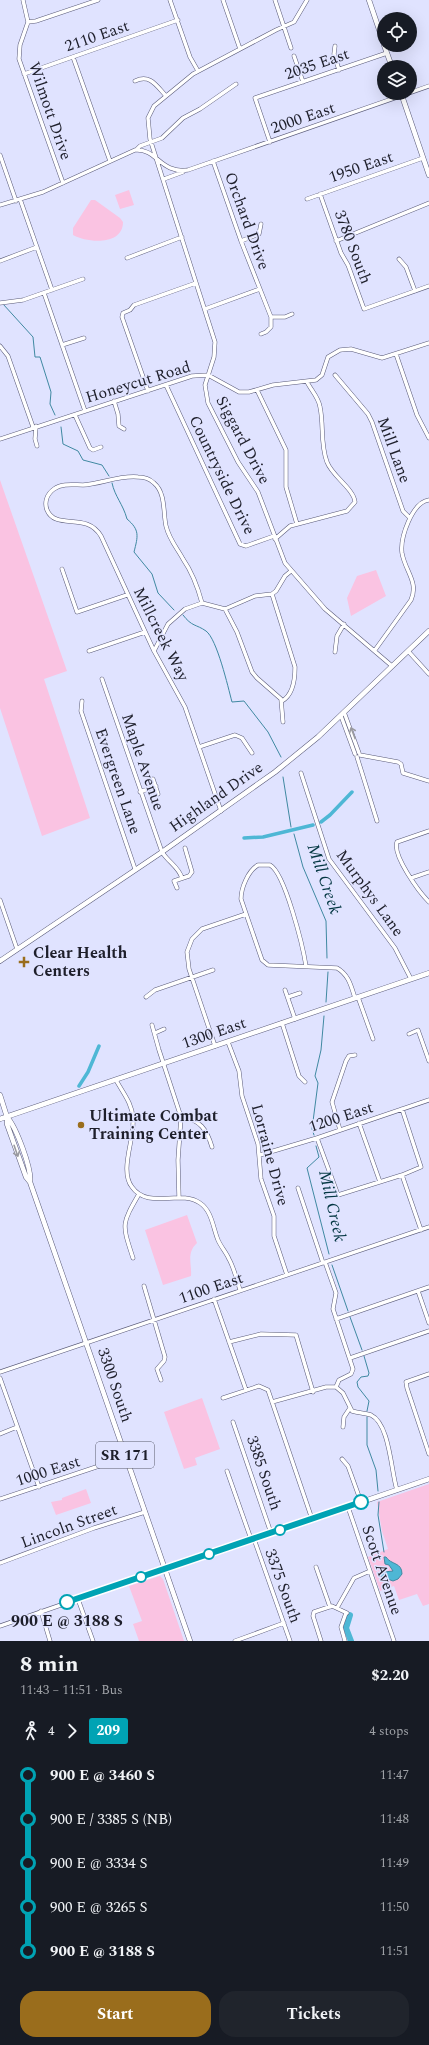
<!DOCTYPE html>
<meta charset="utf-8">
<style>
body{margin:0;font-family:Spectral,serif;background:#20242c;color:#f1f3f6;height:100vh;display:flex;flex-direction:column;font-size:15px;white-space:nowrap}
*{box-sizing:border-box;margin:0}
p{font-size:13px;color:#9ea1a6}
.icon{flex:none;width:22px;height:22px;fill:none;stroke:currentColor;stroke-width:2;stroke-linecap:round;stroke-linejoin:round}
.map{position:relative;height:1641px;overflow:hidden}
.sheet{display:flex;flex-direction:column;background:#171b24;flex:1}
.sheet>*{flex:none}
.badge{padding:0 8px;border-radius:3px;font-size:14px;line-height:26px}
.buttons{position:absolute;left:377px;top:12px;display:grid;gap:8px}
.buttons a{display:grid;place-items:center;width:40px;height:40px;border-radius:50%;background:#171b24;box-shadow:0 4px 16px #0002;font-size:20px}
.map>.badge{position:absolute;translate:-50% -50%;box-shadow:0 0 0 2px #fff}
.legs{display:flex;align-items:center;gap:6px;height:44px;padding:0 20px;font-size:13px}
.legs p{margin-inline-start:auto}
.head{display:flex;align-items:center;justify-content:space-between;height:68px;padding:0 20px}
h1{font-size:22px;font-weight:700;line-height:30px}
.button{display:flex;gap:8px;margin-top:auto;padding:8px 20px}
.button a{flex:1;height:46px;border-radius:16px;background:#9a6d1c;color:#fff;font-size:16px;font-weight:700;line-height:46px;text-align:center}
.button a+a{background:#20242c;color:#f1f3f6}
ul{padding:0 20px;list-style:none}
li{display:flex;align-items:center;gap:14px;height:44px;font-size:15px}
li i{display:grid;place-items:center;width:6px;height:100%;margin:0 5px;background:currentColor}
li i::after{content:'';width:10px;height:10px;margin:-5px;border:3px solid;border-radius:50%;background:#171b24}
li p{margin-inline-start:auto}
li:first-child i{background:linear-gradient(#0000 50%,currentColor 0)}
li:last-child i{background:linear-gradient(currentColor 50%,#0000 0)}
.map>svg:first-child{display:block}
</style>
<div class="map">
<svg width="429" height="1641" viewBox="0 0 429 1641">
<rect width="100%" height="100%" fill="#e0e3ff"/>
<path fill="#fac3e2" d="M129,190L134,205L120,209L115,195Z
M91,200H95L120,218L123,222C123,246 87,243 73,235V228Z
M0,480L67,671L44,679L90,818L42,836L0,708Z
M376,570L386,596L351,616L347,598L357,576Z
M187,1215L197,1243C186,1253 192,1264 191,1276L163,1285L145,1230Z
M202,1398L220,1449L195,1458L197,1465L184,1469L164,1412Z
M429,1484V1604L423,1606L417,1594L399,1600L394,1586L380,1591L368,1557L388,1549L382,1531L377,1502Z
M86,1489L91,1503L56,1515L51,1502L62,1500V1498Z
M160,1576L163,1579L184,1641H139L133,1624L142,1621L129,1586Z"/>
<path fill="#4eb7d5" stroke="#4089a2" d="M384,1557H386C391,1565 402,1562 402,1574L398,1579L393,1581L380,1576L384,1572L393,1571L389,1565L385,1564Z"/>
<g fill="none" stroke-linecap="round" stroke-linejoin="round">
<path stroke="#4089a2" stroke-width="1" d="M3,304L33,337L35,357H40L51,392L50,404L55,415
M61,427L63,444L78,451L83,460L102,465L109,476
M112,483C115,497 123,504 127,519C140,530 138,536 134,552L152,574L158,593L174,610
M183,615C192,627 196,624 206,631C217,639 228,687 232,702L244,701L268,732L281,757
M283,777L291,827
M294,834L303,867L326,921L327,958
M326,1002L328,972
M314,1135L312,1129L318,1083L315,1076L321,1050L324,1016
M316,1146L319,1157L307,1168L329,1254
M332,1265L348,1311
M350,1317L362,1350
M364,1356L369,1373L368,1376L361,1377L357,1382L358,1387L369,1401L367,1411
M367,1417V1445L376,1470L378,1491
M379,1502L378,1515L384,1552"/>
<path stroke="#4eb7d5" stroke-width="3.5" d="M321,822L330,815L352,792
M244,838L263,837L313,825
M79,1086L88,1072L99,1046"/>
<path stroke="#4eb7d5" stroke-width="6" d="M350,1615L346,1628L351,1641"/>
<g stroke="#5a5b79" stroke-width="4.5">
<path id="minor" d="M23,0L28,22L20,45L19,59L63,183
M170,0L190,57L198,71
M223,0L240,49
M275,0L291,48
M307,0L294,22L276,30L193,74L154,106L148,118L150,139L215,342L214,357L205,385L208,403L238,462L258,492L285,563L325,609L392,666
M28,22L36,21L98,0
M335,46L334,54L339,70
M294,56L303,82
M73,57L110,161
M24,74L178,20
M135,81C150,74 156,85 166,96
M270,142L255,98L387,53
M136,150L140,146L162,138L183,118L200,109L236,84
M0,155L16,201
M213,161L241,241L271,317V327L266,332L261,334
M164,179L183,172
M320,194L341,253L348,265L364,309L429,286
M20,199L52,290
M307,199L423,158
M0,205L43,192L135,150C157,148 160,174 188,170L429,86
M241,241L259,234L261,224
M336,241L429,203
M127,258L182,237
M399,259L406,267L415,291
M0,261L37,247
M44,293L85,411
M0,303L23,300L83,279
M205,309L260,289
M271,317H285L292,314
M62,345L84,338
M0,346L8,356L33,427
M396,354L417,415L429,438
M335,375L368,414L372,422L403,511L410,518
M166,385L240,544L246,546L274,536
M257,390L286,450V487L297,524
M148,391L122,317L123,313L130,310L134,305L196,283
M114,401L118,414L119,426L124,429
M75,415L90,448L93,450L101,447
M36,426L35,439L37,446
M0,439L192,376L208,375L239,392H249L273,385L316,380L322,375L328,357L340,350L351,349L382,358L429,343
M275,539L290,526L347,511L355,502C354,489 332,476 327,462C320,444 324,425 320,407C319,398 311,390 307,382
M62,569L77,612L127,595
M272,594L295,667C295,679 293,695 282,701
M202,603C198,588 192,572 183,559C177,548 169,539 166,526C163,513 166,493 154,483C150,479 143,477 138,477C119,475 101,484 83,485C74,485 62,483 54,489C47,494 44,502 47,510C56,531 86,511 101,536L154,651L185,707L221,811
M225,609L237,632L252,672L257,678L281,699L283,722
M375,650L411,600C419,582 405,571 402,553C400,538 412,502 429,500
M89,651L145,632
M154,651L168,624L185,609L202,603L225,609L255,596L272,594L276,591L285,576L291,571
M408,651L429,674
M335,652L337,636L344,624
M102,679L162,852C169,863 178,866 182,878
M82,701L81,711L135,869
M344,712L359,753
M341,716L355,754
M199,747L235,735L242,738L252,753
M360,755L398,762L401,764L403,773L429,781
M357,757L377,821
M301,773L329,859L395,948L411,979
M153,779L158,794
M140,792L156,786
M429,831L397,842C392,855 419,892 429,902
M411,878L429,872
M177,888L174,881L189,876L192,872L185,848
M0,900L17,949
M306,966C303,947 285,873 270,865H258C248,871 241,888 241,899L262,960L268,965L337,968C349,975 351,986 355,998
M285,990L295,1019
M146,997L155,990L213,970
M288,997L300,993
M358,997L373,1039
M282,1023L299,1076L305,1082
M152,1025L159,1050L181,1117L178,1160L179,1198
M155,1033L164,1029
M409,1034L418,1030L429,1061
M228,1042L239,1071L242,1096L258,1144L261,1179L274,1216V1236L287,1275
M215,1046L189,969L187,952L192,939L202,929L246,914
M116,1080C123,1093 132,1103 133,1118C135,1139 119,1170 132,1187C148,1210 180,1189 200,1203C212,1211 213,1228 218,1240C221,1247 226,1252 229,1259C234,1268 237,1280 240,1290
M181,1117C200,1119 207,1130 212,1147
M359,1123L380,1182
M340,1130L332,1102L346,1061L349,1056L355,1055
M317,1138L338,1195L402,1175L421,1167L402,1109
M260,1155L317,1138L429,1100
M402,1175L421,1230
M298,1188L323,1263
M133,1258C122,1224 121,1225 139,1194
M325,1262L336,1293L333,1309L353,1369L351,1374L339,1380L336,1387
M144,1286L165,1357L164,1361L157,1369L161,1380
M418,1291L429,1323
M214,1299L246,1390
M336,1319L429,1287
M229,1342L261,1334L296,1335L313,1392
M350,1358L429,1331
M0,1372L429,1227
M429,1374L406,1382L407,1388L429,1454
M0,1378L39,1487
M336,1387L343,1393L352,1411C358,1413 365,1413 371,1415C390,1424 391,1472 397,1490
M223,1398L259,1386L268,1390L312,1519
M272,1402L326,1387H336
M233,1422L271,1533
M343,1427L344,1417L350,1408
M0,1434L17,1427
M342,1459L348,1466L361,1502
M227,1471L251,1539
M0,1499L126,1457
M348,1507L394,1641
M254,1539L290,1641
M0,1563L94,1528L145,1512
M316,1567L330,1607
M78,1599L93,1641
M337,1608L354,1578L370,1571
M41,1611L50,1641
M0,1626L165,1569
M235,1641L284,1623
M321,1641L313,1616L314,1612L332,1606L347,1613
M345,1641L341,1627L346,1613"/>
</g>
<g stroke="#5a5b79" stroke-width="5.5">
<path id="major" d="M369,0L384,44
M384,45L392,67
M401,93L429,175
M0,961L162,852L275,772L318,737L429,631
M0,1095L7,1117V1124L26,1177L30,1182L190,1641
M7,1117C16,1127 32,1169 30,1182
M0,1119L429,973
M165,1569L429,1479"/>
</g>
<use href="#minor" stroke="#fff" stroke-width="3.5"/>
<use href="#major" stroke="#fff" stroke-width="4.5"/>
</g>
<defs><path id="oneway-shaft" d="M-6 0H5M1.5-3L5.5 0L1.5 3" fill="none" stroke-width="1.6" stroke-linecap="round" stroke-linejoin="round"/></defs>
<g stroke="#9a9aa0">
<use href="#oneway-shaft" transform="translate(353 733) rotate(-111)"/>
<use href="#oneway-shaft" transform="translate(16 1151) rotate(71)"/>
</g>
<g fill="none" stroke-linecap="round" stroke-linejoin="round">
<g stroke="#fff" stroke-width="9">
<path id="line-1" d="M67,1602L361,1502"/>
</g>
<use href="#line-1" stroke="#00a3b4" stroke-width="6"/>
</g>
<g fill="#9a6d1c" stroke="#e0e3ff" stroke-width="1.5">
<path d="M22 956h4v4h4v4h-4v4h-4v-4h-4v-4h4z"/>
<circle cx="81" cy="1125" r="4"/>
</g>
<g fill="#fff" stroke="#00a3b4" stroke-width="2">
<circle cx="361" cy="1502" r="7"/>
<circle cx="280" cy="1530" r="5"/>
<circle cx="209" cy="1554" r="5"/>
<circle cx="141" cy="1577" r="5"/>
<circle cx="67" cy="1602" r="7"/>
</g>
<g text-anchor="middle" dominant-baseline="central" stroke-width="3" stroke-linejoin="round" paint-order="stroke">
<rect fill="#e0e3ff" stroke="#585a6b" stroke-width="1" x="96" y="1442" width="58" height="26" rx="3"/>
<g font-size="15" font-weight="bold" fill="#1e1f2b">
<text x="125" y="1455">SR 171</text>
</g>
<g font-size="16" fill="#1e1f2b" stroke="#e0e3ff">
<text transform="translate(97 36) rotate(-19)">2110 East</text>
<text transform="translate(317 64) rotate(-19)">2035 East</text>
<text transform="translate(50 111) rotate(71)">Wilmott Drive</text>
<text transform="translate(303 118) rotate(-19)">2000 East</text>
<text transform="translate(361 167) rotate(-19)">1950 East</text>
<text transform="translate(247 221) rotate(70)">Orchard Drive</text>
<text transform="translate(353 247) rotate(69)">3780 South</text>
<text transform="translate(138 382) rotate(-17)">Honeycut Road</text>
<text transform="translate(243 440) rotate(62)">Siggard Drive</text>
<text transform="translate(394 450) rotate(70)">Mill Lane</text>
<text transform="translate(222 475) rotate(64)">Countryside Drive</text>
<text transform="translate(161 634) rotate(63)">Millcreek Way</text>
<text transform="translate(143 762) rotate(71)">Maple Avenue</text>
<text transform="translate(118 781) rotate(71)">Evergreen Lane</text>
<text transform="translate(216 797) rotate(-35)">Highland Drive</text>
<text transform="translate(370 893) rotate(54)">Murphys Lane</text>
<text transform="translate(214 1033) rotate(-19)">1300 East</text>
<text transform="translate(341 1117) rotate(-18)">1200 East</text>
<text transform="translate(270 1155) rotate(75)">Lorraine Drive</text>
<text transform="translate(211 1288) rotate(-19)">1100 East</text>
<text transform="translate(115 1385) rotate(71)">3300 South</text>
<text transform="translate(48 1471) rotate(-18)">1000 East</text>
<text transform="translate(264 1473) rotate(71)">3385 South</text>
<text transform="translate(69 1526) rotate(-20)">Lincoln Street</text>
<text transform="translate(382 1570) rotate(71)">Scott Avenue</text>
<text transform="translate(283 1586) rotate(70)">3375 South</text>
</g>
<g font-size="16" font-weight="bold" fill="#1e1f2b" stroke="#e0e3ff" text-anchor="start">
<text x="33" y="953">Clear Health<tspan x="33" dy="18">Centers</tspan></text>
<text x="89" y="1116">Ultimate Combat<tspan x="89" dy="18">Training Center</tspan></text>
</g>
<g font-size="16" font-weight="bold" fill="#1e1f2b" stroke="#e0e3ff">
<text x="67" y="1621">900 E @ 3188 S</text>
</g>
<g font-size="17" font-style="italic" fill="#043743" stroke="#e0e3ff">
<text transform="translate(324 879) rotate(71)">Mill Creek</text>
<text transform="translate(332 1206) rotate(77)">Mill Creek</text>
</g>
</g>
</svg>
<div class="buttons">
<a><svg class="icon" aria-label="locate" viewBox="0 0 24 24"><circle cx="12" cy="12" r="6"/><path d="M12 2v4M12 18v4M2 12h4M18 12h4"/></svg></a>
<a><svg class="icon" aria-label="layers" viewBox="0 0 24 24"><path d="M12 4l9 5-9 5-9-5zM3 14l9 5 9-5"/></svg></a>
</div>
</div>
<section class="sheet">
<div class="head"><div><h1>8 min</h1><p>11:43 – 11:51 · Bus</p></div><b>$2.20</b></div>
<div class="legs"><svg class="icon" aria-label="walk" viewBox="0 0 24 24"><circle cx="13" cy="4" r="2"/><path d="M13 8l-2 6 4 7M11 14l-3 7M7 12l3-4h3l4 4"/></svg>4<svg class="icon" aria-label="forward" viewBox="0 0 24 24"><path d="M9 5l7 7-7 7"/></svg><b class="badge" style="background:#00a3b4;color:#fff">209</b><p>4 stops</p></div>
<ul>
<li><i style="color:#00a3b4"></i><b>900 E @ 3460 S</b><p>11:47</p></li>
<li><i style="color:#00a3b4"></i><span>900 E / 3385 S (NB)</span><p>11:48</p></li>
<li><i style="color:#00a3b4"></i><span>900 E @ 3334 S</span><p>11:49</p></li>
<li><i style="color:#00a3b4"></i><span>900 E @ 3265 S</span><p>11:50</p></li>
<li><i style="color:#00a3b4"></i><b>900 E @ 3188 S</b><p>11:51</p></li>
</ul>
<div class="button"><a>Start</a><a>Tickets</a></div>
</section>
